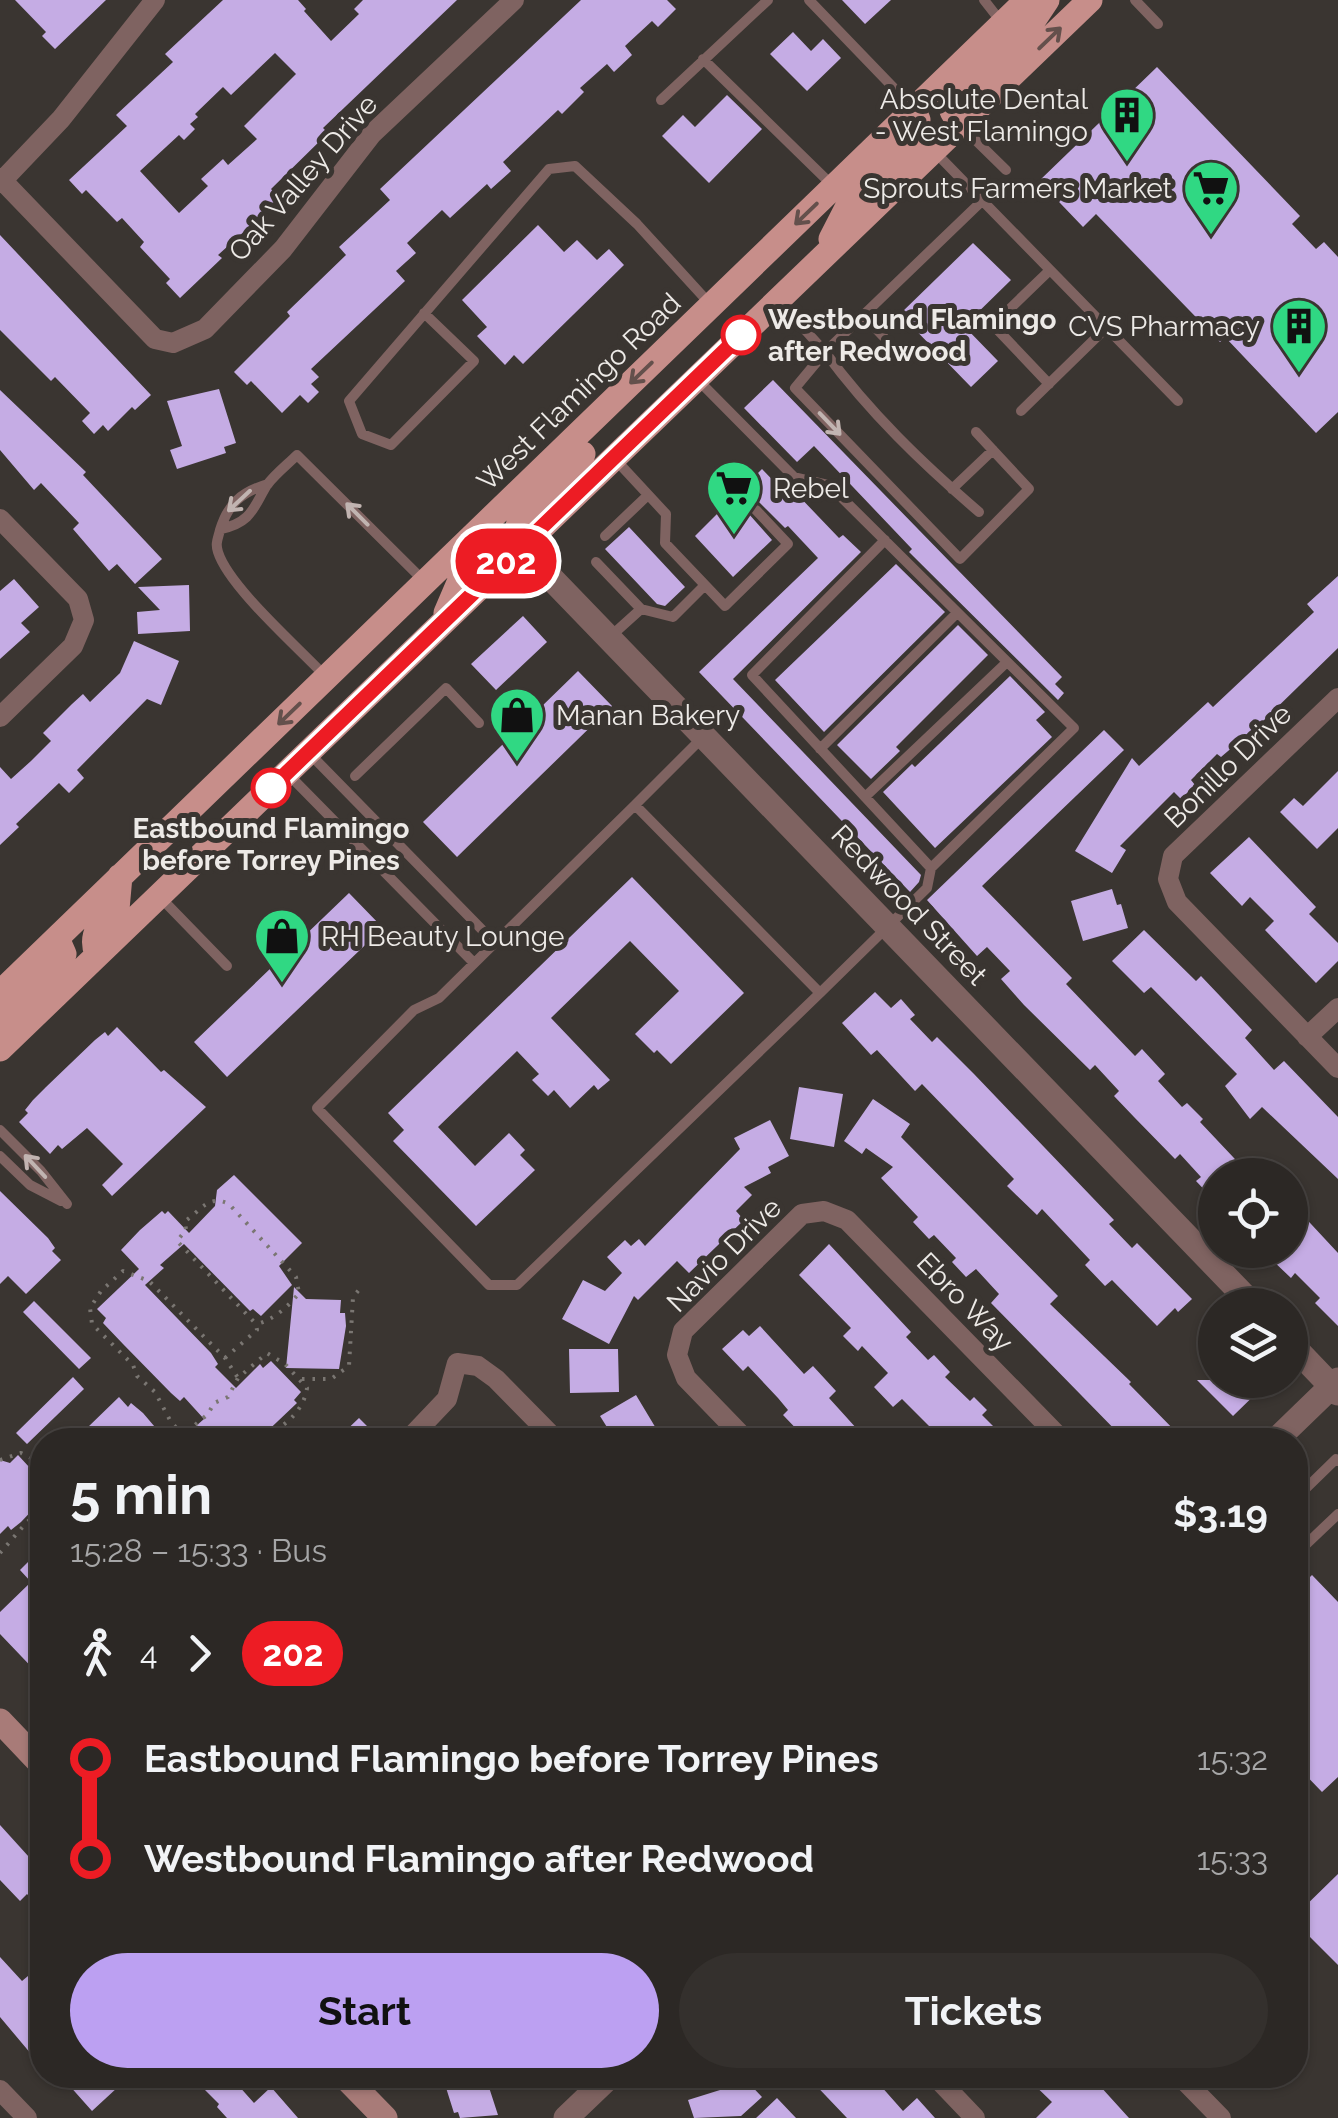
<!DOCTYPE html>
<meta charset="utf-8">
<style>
body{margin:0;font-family:Raleway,sans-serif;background:#34302d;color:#f1f3f6;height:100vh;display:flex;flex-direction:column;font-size:38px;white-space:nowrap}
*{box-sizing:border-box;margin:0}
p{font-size:32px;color:#a6a6a7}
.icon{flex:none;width:55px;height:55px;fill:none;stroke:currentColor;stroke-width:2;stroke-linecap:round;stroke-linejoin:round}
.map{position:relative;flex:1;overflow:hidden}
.sheet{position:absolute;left:30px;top:1428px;width:1278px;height:660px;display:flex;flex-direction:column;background:#2c2825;border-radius:40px;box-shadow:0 2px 8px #0004,0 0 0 2px #484442}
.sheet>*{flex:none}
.badge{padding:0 20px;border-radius:32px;font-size:35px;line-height:65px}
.buttons{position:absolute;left:1198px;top:1158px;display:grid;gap:20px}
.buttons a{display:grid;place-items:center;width:110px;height:110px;border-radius:50%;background:#2c2825;box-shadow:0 2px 8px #0004,0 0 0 2px #484442;font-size:50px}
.map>.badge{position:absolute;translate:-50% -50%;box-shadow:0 0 0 5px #fff}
.legs{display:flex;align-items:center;gap:15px;height:110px;padding:0 40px;font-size:32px}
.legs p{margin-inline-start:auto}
.headline{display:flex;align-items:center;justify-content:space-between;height:170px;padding:0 40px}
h1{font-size:55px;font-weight:700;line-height:75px}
.primary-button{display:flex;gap:20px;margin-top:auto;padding:20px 40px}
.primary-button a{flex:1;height:115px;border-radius:60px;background:#bca0f2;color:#111;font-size:40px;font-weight:700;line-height:115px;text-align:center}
.primary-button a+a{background:#34302d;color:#f1f3f6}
ul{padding:0 40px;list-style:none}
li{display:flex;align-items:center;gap:35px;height:100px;font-size:38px}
li i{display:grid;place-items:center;width:15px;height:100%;margin:0 12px;background:currentColor}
li i::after{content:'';width:25px;height:25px;margin:-12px;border:8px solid;border-radius:50%;background:#2c2825}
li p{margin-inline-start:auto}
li:first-child i{background:linear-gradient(#0000 50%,currentColor 0)}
li:last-child i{background:linear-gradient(currentColor 50%,#0000 0)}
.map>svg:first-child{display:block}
</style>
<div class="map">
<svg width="1338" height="2118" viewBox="0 0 1338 2118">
<rect width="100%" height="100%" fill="#3a3531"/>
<path fill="#c5ace4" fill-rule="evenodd" d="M15,0H106L55,49L42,36L46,32Z
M223,0H298L306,9L304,11L331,41L359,14L354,9L363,0H457L323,128L328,133L271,189L280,199L218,255L222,258L180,298L166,283L170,279L140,247L144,242L122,218L117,222L86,190L82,194L69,180L127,126L116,115L173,62L165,54ZM275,53L296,74L244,126L257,139L228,165L223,159L201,179L208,186L179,213L140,171L179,135L184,140L195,129L190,124L198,117L195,114L223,87L231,95Z
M581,0H667L676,9L658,27L652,21L625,46L632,55L614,72L607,64L580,88L584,92L562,114L558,110L503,162L511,171L491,189L487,184L450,218L442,210L407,243L416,253L396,271L405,281L311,369L319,377L311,384L319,392L308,403L300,395L282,413L251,381L247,385L234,372L290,316L287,312L346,255L339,247L390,200L380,189Z
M842,0H891L865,24Z
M793,32L811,51L823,39L841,58L807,91L770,54Z
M1157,67L1300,216L1292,224L1316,249L1324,242L1338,257V412L1316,433L1225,337L1220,342L1096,214L1083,227L1039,181Z
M727,95L762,129L709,183L662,136L683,115L695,127Z
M538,225L564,252L577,240L597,260L609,249L624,265L523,364L514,355L505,365L477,336L487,327L462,300Z
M0,235L151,395L135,410L132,407L108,431L103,425L94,434L82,421L90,413L55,377L51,381L0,330Z
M973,243L1011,280L964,326L998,361L971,387L900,314Z
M773,380L1062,677L1055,684L1064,693L1058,700L909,552L912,549L814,446L797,462L744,408Z
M219,389L236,443L224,447L226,453L177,469L170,450L182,446L167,401Z
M0,390L86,472L83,475L162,559L135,584L117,564L109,571L73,529L79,523L41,483L34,490L0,450Z
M762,469L788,496L794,491L839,538L843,535L861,552L733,679L921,875L919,882L910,892L699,672L818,558L788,526L785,528L758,501L749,504L748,513L772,540L733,577L695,536Z
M629,527L685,587L665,606L657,604L605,549Z
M896,564L945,612L824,732L775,680Z
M1338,576V648L1261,723L1221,757L1217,754L1191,780L1195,785L1181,799L1174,792L1120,846L1126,850L1112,873L1075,851L1132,758L1139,766L1208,702L1213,707L1314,612L1307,604Z
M14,579L39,607L21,623L30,632L0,659V591Z
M189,585L190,631L138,634L137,612L160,610L138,587Z
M523,616L547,642L496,690L471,664Z
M958,625L988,655L896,747L900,751L871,779L837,745Z
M134,641L179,661L161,705L147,699L77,770L84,778L69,793L59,783L16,824L19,827L0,845V767L11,779L31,761L51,741L43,733L72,704L83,694L90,702L120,673Z
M578,671L612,706L457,857L423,822Z
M1010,676L1045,712L1036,720L1052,737L935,848L883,792L912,764L915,767Z
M1104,730L1124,750L982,886L1072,978L1066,984L1088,1007L1135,1056L1142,1049L1165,1074L1158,1081L1182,1107L1187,1103L1203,1119L1200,1122L1250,1175H1215V1201L1196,1181L1201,1177L1180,1154L1175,1159L1134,1117L1114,1096L1119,1091L1095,1065L1090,1070L1024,1005L1001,979L1010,971L987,947L977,956L927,900Z
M1338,771V828L1317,849L1280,812L1294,798L1303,806Z
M1249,837L1316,907L1309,914L1338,943V961L1316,983L1265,930L1274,921L1250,897L1242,906L1210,873Z
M632,877L744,993L671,1064L657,1050L654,1053L635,1034L679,991L630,941L551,1018L610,1080L598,1090L594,1085L570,1108L554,1090L548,1096L532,1080L539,1074L517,1051L438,1127L475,1166L509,1133L525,1150L520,1155L535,1170L476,1226L393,1141L404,1130L388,1113Z
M1112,889L1117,905L1121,904L1128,928L1083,941L1071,901Z
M349,893L383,928L227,1077L194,1042Z
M1144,930L1196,981L1201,976L1220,996L1252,1030L1245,1038L1274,1070L1284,1061L1338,1117V1179L1262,1107L1250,1119L1225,1086L1237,1074L1151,987L1144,993L1112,961Z
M875,992L891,1008L901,999L915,1015L910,1019L932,1042L937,1037L974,1074L1114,1220L1109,1224L1132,1248L1137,1243L1192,1299L1178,1312L1175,1308L1157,1326L1112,1280L1105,1286L1085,1265L1090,1260L1042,1209L1037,1215L1007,1186L1014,1179L922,1084L915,1091L877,1050L871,1055L842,1023Z
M117,1027L161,1072L164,1070L206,1107L112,1196L102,1185L123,1164L87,1128L62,1149L58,1145L50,1154L19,1122L28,1113L25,1110L33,1100L46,1087L95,1040L105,1032L108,1036Z
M799,1087L843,1094L834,1147L790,1139Z
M873,1099L910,1124L901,1137L1058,1296L1050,1304L1131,1382L1129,1384L1184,1440H1125L991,1303L999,1294L976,1269L966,1277L952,1262L956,1258L934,1235L929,1239L913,1222L918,1217L881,1178L893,1167L866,1148L862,1154L844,1141Z
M770,1120L789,1156L768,1167L771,1173L744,1187L752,1195L736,1211L744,1220L689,1273L677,1261L638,1300L634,1296L609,1344L562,1319L583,1280L605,1291L622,1273L607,1257L625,1240L631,1246L639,1239L645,1246L740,1149L734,1138Z
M234,1175L302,1243L279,1266L292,1285L261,1316L253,1309L250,1311L184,1244L160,1265L164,1268L145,1285L211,1353L218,1364L215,1367L236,1388L260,1364L263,1368L271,1361L301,1392L294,1400L297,1403L258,1440H189L200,1430L196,1426L204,1419L184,1397L180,1401L171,1393L123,1344L103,1323L106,1318L97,1309L139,1269L121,1250L140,1230L162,1211L165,1214L168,1211L189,1233L215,1206L217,1190Z
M0,1191L48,1238L55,1248L52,1251L61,1260L26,1294L8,1276L0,1284Z
M1298,1210L1338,1253V1326L1315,1303L1320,1298L1295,1273L1291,1278L1270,1258L1278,1250H1290V1218Z
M829,1244L911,1332L906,1337L928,1360L934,1355L950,1372L945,1377L970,1401L974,1397L987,1410L982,1415L1007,1440H943L902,1399L893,1407L874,1387L888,1373L862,1346L858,1351L843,1336L851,1328L799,1275Z
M294,1287L306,1299L341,1300L340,1313H345L346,1326L339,1369L286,1368Z
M34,1301L91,1358L79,1369L23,1312Z
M760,1326L804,1374L813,1366L836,1391L829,1398L867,1440H807L783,1415L788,1410L778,1398L748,1366L743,1371L722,1349L743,1330L749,1336Z
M569,1349H618L619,1392L570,1393Z
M73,1377L84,1389L27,1444L16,1433Z
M1197,1380H1270L1233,1416Z
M636,1395L663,1440H615L600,1416Z
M119,1397L128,1407L131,1403L143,1413L166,1440H98L87,1428Z
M359,1418L370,1429L360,1440H336Z
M18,1455L42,1481V1500L21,1522L11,1530L8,1526L0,1534V1460L10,1463Z
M42,1548V1678L0,1634V1612L31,1582L20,1570Z
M1312,1575L1338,1602V1777L1322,1792L1295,1764V1592Z
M0,1825L29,1857L42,1844V1910L27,1894L20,1901L0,1880Z
M1338,1874V1965L1295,1922V1916Z
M0,1957L22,1981L28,1976L42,1992V2067L0,2017Z
M60,2075H131L92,2111Z
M190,2075H229L254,2103L271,2087L298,2118H227L217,2107L219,2104Z
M442,2075H485L498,2115L460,2118L458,2112L454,2113Z
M741,2075L762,2097L741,2116L694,2118L688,2100L720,2090L732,2078Z
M806,2075H891L880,2085L903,2111L917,2098L935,2118H847Z
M1024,2075H1090L1129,2118H1036L1052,2102Z
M777,2098L796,2118H756Z"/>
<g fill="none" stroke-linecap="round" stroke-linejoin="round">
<path stroke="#7a7672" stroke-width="4" stroke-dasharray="2.5 8" stroke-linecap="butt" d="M225,1358L257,1330L256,1324L177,1241L186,1230L185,1221C202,1210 208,1194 229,1204L296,1277L299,1293C289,1306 272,1321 256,1324
M302,1379H331L349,1366L353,1297L363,1285
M183,1435L171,1422L155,1392L137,1376L133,1365L92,1324L90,1308L101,1291L123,1271L149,1281L225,1358L238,1378
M183,1440V1435L208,1414L214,1403L228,1397L238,1378L267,1353L285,1364L307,1388C305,1407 285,1430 266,1432L265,1440
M0,1460L21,1453L42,1464
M0,1553L27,1522L42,1510"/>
<path stroke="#7f6361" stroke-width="10" d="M809,0L914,109
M984,0L1002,23
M1135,0L1158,24
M703,59L831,184
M661,100L768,0
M960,125L1006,170
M934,151L1178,401
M778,300L825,352L983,200
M424,313L474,361L391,445L362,434L349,401L549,169L575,166L637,224L710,304
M863,315L883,336
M696,378L794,477L829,485L1074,728L931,868L752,675L885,540
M1049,384L993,325L1050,270
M1021,411L1106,328
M976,432L1029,489L960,559L795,388L825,352C870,413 922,463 979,512
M614,458L666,514L665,543L725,606L788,544L756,510
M268,484C241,492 228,504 220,530C218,539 215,543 218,552C229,587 298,647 325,676
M952,489L993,450
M221,529C252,522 253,508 267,485C275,474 288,464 297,455L425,582
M605,536L648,495
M596,562L641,609
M611,636L641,609L673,617L705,585
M702,738L635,805L820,993L927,888L931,868
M820,749L957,613
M310,754L495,943
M287,773L474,963
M355,776L446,688L479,723
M865,797L1007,662
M635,805L439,998L414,1010L317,1108L489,1285H517L820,993
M159,896L227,966
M0,1130L41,1171L67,1204
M0,1156L30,1185L61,1201
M1295,1499L1336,1459L1338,1461
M1295,1555L1338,1514"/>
<path stroke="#7f6361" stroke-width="20" d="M0,178L155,339L173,343L205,329L283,249L372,134L514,0
M0,183L61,119L155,0
M0,519L78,599L84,620L73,646L0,717
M1338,698L1173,856L1168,879L1177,902L1338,1068
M1307,1037L1338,1008
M408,1440L447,1399L457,1363L478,1366L496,1379L556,1440
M746,1440L686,1378L677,1355L683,1331L802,1214L824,1211L847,1220L1062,1440
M934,2075L975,2118
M1179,2075L1221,2118
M0,2090L27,2118"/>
<path stroke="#7f6361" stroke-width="25" d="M521,547L1253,1305
M1290,1343L1338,1393
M1276,1440L1338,1380
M566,2118L611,2075"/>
<path stroke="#a87b78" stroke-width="25" d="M0,1721L42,1765
M343,2075L385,2118"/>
<path stroke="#c78e8a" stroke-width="25" d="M960,125L952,111L957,97L1033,21L1047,0
M831,239L850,202L908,145L918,120L914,110
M521,547L516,532L522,514L583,454
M446,613L461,578L484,552L487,535L483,528
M97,955C89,933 101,923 117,909L120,876
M0,993L1027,0
M0,1022L59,965L64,954L57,938
M0,1049L1090,0"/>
</g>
<defs><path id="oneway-shaft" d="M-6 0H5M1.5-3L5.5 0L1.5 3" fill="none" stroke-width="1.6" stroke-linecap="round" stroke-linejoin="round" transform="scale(2.5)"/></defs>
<g stroke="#64504c">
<use href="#oneway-shaft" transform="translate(1050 38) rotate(-44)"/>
<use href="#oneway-shaft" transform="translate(806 214) rotate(136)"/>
<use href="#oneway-shaft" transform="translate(641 373) rotate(136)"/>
<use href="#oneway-shaft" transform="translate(289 714) rotate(136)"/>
</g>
<g stroke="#c1b4b1">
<use href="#oneway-shaft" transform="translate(830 424) rotate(46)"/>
<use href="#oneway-shaft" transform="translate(239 501) rotate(137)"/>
<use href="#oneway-shaft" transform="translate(357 514) rotate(-135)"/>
<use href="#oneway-shaft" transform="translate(35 1166) rotate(-133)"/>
</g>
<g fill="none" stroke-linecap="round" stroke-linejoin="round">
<g stroke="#fff" stroke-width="22">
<path id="line-1" d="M271,788L741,335"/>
</g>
<use href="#line-1" stroke="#ed1c24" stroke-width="15"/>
</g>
<defs>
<g id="building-pin" transform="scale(2.875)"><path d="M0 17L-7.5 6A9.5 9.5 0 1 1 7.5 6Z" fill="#30d883" stroke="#3a3531"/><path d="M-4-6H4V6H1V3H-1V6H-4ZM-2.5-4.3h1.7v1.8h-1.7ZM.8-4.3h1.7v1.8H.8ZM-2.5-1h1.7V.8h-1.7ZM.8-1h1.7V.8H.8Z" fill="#111"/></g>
<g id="supermarket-pin" transform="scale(2.875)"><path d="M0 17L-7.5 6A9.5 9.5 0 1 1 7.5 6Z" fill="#30d883" stroke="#3a3531"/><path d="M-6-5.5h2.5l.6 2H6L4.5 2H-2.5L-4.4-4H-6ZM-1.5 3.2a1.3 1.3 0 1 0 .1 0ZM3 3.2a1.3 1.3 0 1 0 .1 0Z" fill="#111"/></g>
<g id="shop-pin" transform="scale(2.875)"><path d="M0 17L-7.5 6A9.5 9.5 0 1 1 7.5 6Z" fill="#30d883" stroke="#3a3531"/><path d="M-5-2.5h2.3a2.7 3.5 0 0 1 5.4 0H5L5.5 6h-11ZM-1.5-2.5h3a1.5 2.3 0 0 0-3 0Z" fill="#111"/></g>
</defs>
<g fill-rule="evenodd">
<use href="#building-pin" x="1127" y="115"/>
<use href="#supermarket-pin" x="1211" y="188"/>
<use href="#building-pin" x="1299" y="326"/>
<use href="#supermarket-pin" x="734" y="488"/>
<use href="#shop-pin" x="517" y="715"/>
<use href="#shop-pin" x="282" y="936"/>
</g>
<g fill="#fff" stroke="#ed1c24" stroke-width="5">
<circle cx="741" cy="335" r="18"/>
<circle cx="271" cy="788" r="18"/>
</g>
<g text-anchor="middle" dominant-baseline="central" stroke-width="10" stroke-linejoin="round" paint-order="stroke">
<g font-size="28" fill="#edeae7" stroke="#3a3531" text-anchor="end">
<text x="1088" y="99">Absolute Dental<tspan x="1088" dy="32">- West Flamingo</tspan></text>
<text x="1172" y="188">Sprouts Farmers Market</text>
<text x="1260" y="326">CVS Pharmacy</text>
<text x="773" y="488" text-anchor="start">Rebel</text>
<text x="556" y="715" text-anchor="start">Manan Bakery</text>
<text x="321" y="936" text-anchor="start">RH Beauty Lounge</text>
</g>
<g font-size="28" fill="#edeae7" stroke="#3a3531">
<text transform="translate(303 178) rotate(-49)">Oak Valley Drive</text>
<text transform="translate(579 392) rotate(-44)">West Flamingo Road</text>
<text transform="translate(1228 766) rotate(-44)">Bonillo Drive</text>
<text transform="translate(909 905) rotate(46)">Redwood Street</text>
<text transform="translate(724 1255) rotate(-45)">Navio Drive</text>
<text transform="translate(965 1302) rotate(46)">Ebro Way</text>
</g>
<g font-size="28" font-weight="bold" fill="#edeae7" stroke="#3a3531" text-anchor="start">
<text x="768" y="319">Westbound Flamingo<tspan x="768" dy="32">after Redwood</tspan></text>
<text x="271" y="828" text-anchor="middle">Eastbound Flamingo<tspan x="271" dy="32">before Torrey Pines</tspan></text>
</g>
</g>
</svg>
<div class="buttons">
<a><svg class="icon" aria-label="locate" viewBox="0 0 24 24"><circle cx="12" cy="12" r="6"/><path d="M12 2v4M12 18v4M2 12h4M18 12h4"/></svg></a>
<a><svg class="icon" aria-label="layers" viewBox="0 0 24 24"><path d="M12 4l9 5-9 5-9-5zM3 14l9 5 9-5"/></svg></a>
</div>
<b class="badge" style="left:506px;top:561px;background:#ed1c24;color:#fff">202</b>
<section class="sheet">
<div class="headline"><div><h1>5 min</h1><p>15:28 – 15:33 · Bus</p></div><b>$3.19</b></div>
<div class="legs"><svg class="icon" aria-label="walk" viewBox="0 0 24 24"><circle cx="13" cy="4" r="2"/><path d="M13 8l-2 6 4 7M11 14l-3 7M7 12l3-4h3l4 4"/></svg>4<svg class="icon" aria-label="forward" viewBox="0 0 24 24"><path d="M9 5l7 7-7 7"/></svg><b class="badge" style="background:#ed1c24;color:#fff">202</b></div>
<ul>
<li><i style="color:#ed1c24"></i><b>Eastbound Flamingo before Torrey Pines</b><p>15:32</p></li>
<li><i style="color:#ed1c24"></i><b>Westbound Flamingo after Redwood</b><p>15:33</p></li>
</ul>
<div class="primary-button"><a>Start</a><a>Tickets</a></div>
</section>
</div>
